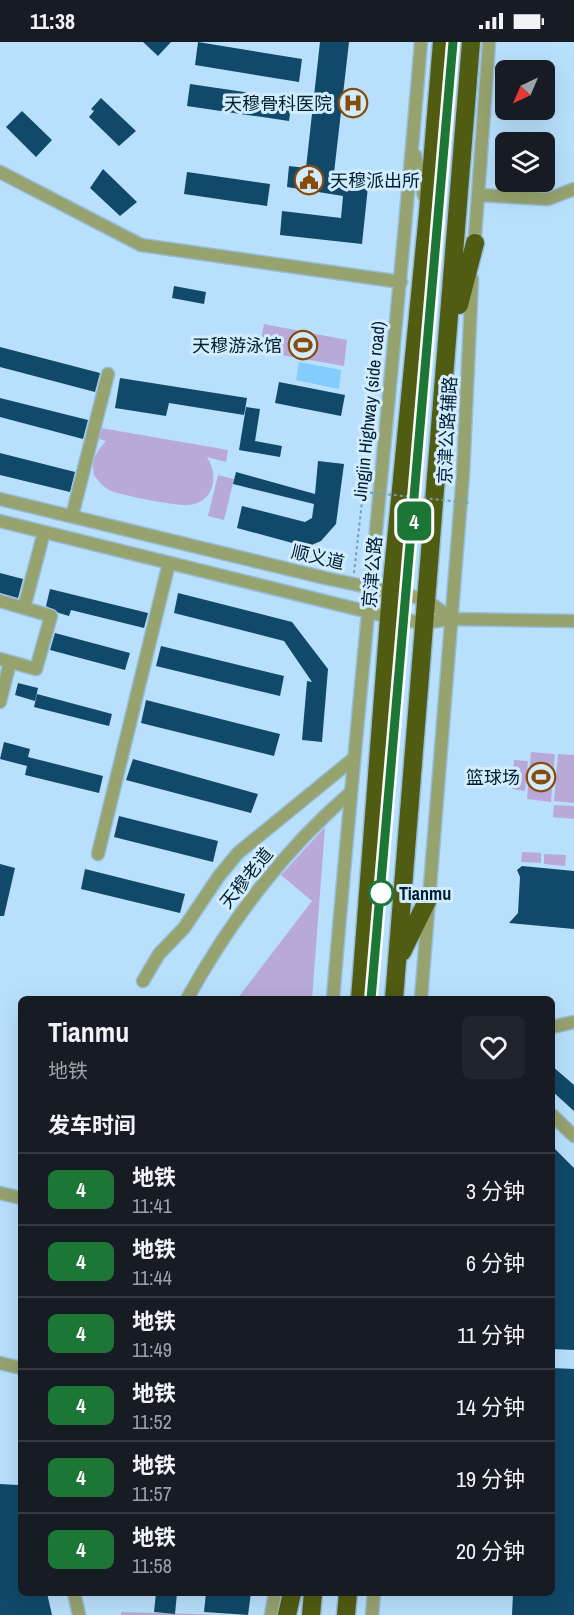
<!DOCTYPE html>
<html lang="zh">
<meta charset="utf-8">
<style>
body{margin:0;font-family:"Archivo Narrow","Noto Sans SC",sans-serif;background:#20242c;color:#f1f3f6;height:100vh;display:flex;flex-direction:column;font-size:22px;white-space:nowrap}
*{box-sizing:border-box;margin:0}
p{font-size:20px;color:#9ea1a6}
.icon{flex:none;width:33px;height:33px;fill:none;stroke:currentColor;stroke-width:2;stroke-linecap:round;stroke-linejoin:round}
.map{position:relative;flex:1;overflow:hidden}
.sheet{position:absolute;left:18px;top:954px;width:537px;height:600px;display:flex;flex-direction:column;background:#171b24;border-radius:9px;box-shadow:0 6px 24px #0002}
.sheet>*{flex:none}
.badge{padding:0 12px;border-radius:9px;font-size:21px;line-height:39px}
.needle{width:39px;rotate:224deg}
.tools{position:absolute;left:495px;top:18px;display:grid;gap:12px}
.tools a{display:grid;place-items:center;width:60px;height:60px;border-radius:9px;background:#171b24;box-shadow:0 6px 24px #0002;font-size:30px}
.map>.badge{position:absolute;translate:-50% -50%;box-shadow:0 0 0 3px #fff}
h2{padding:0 30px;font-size:22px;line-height:54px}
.round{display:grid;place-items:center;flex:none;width:63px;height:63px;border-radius:9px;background:#20242c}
.overview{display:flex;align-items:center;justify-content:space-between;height:102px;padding:0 30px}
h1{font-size:28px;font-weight:700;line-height:45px}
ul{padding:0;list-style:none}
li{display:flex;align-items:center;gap:18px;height:72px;padding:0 30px;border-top:2px solid #363941}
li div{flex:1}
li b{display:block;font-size:22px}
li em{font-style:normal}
li .badge{min-width:66px;font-weight:700;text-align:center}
.status{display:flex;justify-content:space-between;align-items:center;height:42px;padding:0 30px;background:#171b24;direction:ltr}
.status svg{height:16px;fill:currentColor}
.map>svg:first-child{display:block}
</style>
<div class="status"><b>11:38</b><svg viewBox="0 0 49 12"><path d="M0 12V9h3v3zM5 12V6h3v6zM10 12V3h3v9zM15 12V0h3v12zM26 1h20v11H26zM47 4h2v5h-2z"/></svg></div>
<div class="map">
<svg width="574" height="1573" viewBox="0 0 574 1573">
<rect width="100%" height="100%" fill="#b8e0fd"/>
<path fill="#b8a9d9" d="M264,282L347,298L344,324L259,309Z
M101,386L228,408L226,420L207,415C220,435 213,463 186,463C172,463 125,454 111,449C104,446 98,439 94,433C91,418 96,410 106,399L99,397Z
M218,433L234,437L224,478L208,474Z
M531,710L555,712L551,760L527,757Z
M558,712L574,713V761L554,759Z
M514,718L528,719L525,749L512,747Z
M554,763L574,764V777L553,775Z
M325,785L312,957H237L312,859L281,833Z
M522,810L541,811V821L521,820Z
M544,812L566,813L565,824L544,822Z
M121,1570L229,1573H121Z"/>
<path fill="#82ccfe" d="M299,320L341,328L339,347L296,338Z"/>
<path fill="#104969" d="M143,0H171L158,14Z
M198,0L302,17L299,40L195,23Z
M320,0H349L334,131L369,135L362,202L280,193L282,169L341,176L343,154L287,145L289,124L306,126Z
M190,42L292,57L289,79L187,64Z
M101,56L136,89L119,104L89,75L94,69L91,67Z
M22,69L52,98L36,115L6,85Z
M103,127L137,160L120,174L90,146Z
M187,130L270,142L267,164L184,152Z
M174,244L206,250L204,262L172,256Z
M0,305L100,331L95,350L0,325Z
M120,336L247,356L244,373L169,361L166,374L115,366Z
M279,340L345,353L341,374L275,361Z
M0,356L88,378L83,397L0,375Z
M246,365L260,367L255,399L282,404L280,415L239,408Z
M0,411L75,430L70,450L0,433Z
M318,419L344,422L336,482L321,499L307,505L237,486L242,464L305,480L312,476L314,462L233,442L236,430L315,452Z
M0,531L23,537L18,556L0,551Z
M50,547L148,571L144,586L71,568L69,574L59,571L46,564Z
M178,551L292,580L328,627L322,700L302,698L307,639L312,640L284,599L174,571Z
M55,591L130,611L125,628L50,608Z
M161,604L284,634L280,654L156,624Z
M18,641L38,646L35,659L15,653Z
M37,652L112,672L109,684L34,665Z
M146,658L280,692L274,714L141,681Z
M4,700L30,707L28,715L103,734L99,751L25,733L27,724L0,717Z
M133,717L258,752L251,771L126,738Z
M119,774L218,799L213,820L114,795Z
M0,822L15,826L4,874H0Z
M522,824L574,829V887L509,881L518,871L520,835L517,828Z
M85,827L185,852L180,871L81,847Z
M552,1024L574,1043V1069L552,1049Z
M552,1104L574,1126V1308L552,1307Z
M552,1326L574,1327V1573H512L513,1551H552Z
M0,1442L18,1443L21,1454V1551H47L52,1573H0Z
M156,1551H177L175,1572L154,1570Z
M206,1551H251L248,1573L204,1570Z"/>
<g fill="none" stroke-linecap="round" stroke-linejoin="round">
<g stroke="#97bdd8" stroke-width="15">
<path id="minor" d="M415,113L424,154
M0,130L141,203L401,240
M478,153L548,157L574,147
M474,208L489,0
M0,457L325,536L425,557L452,577
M72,474L108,332
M0,479L389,575L422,581L452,577L574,579
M0,559L51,574L36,627L0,617
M24,566L44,490
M0,660L10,620
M98,812L169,521
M143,939L159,912L184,886L219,834L238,811L353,717
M187,957C230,879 283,809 350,751
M333,957C359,638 395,319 421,0
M421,957L463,432L472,237
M552,985L574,980
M552,1073L574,1094
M0,1151L21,1156
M0,1321L21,1326
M74,1551L79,1573
M271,1573L275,1551
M372,1573L374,1551"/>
</g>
<g stroke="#97bdd8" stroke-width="21">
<path id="highway" d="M459,263L475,201
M402,910L429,855
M360,957L391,550L428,171L442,0
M394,957L471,0
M287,1573L292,1551
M311,1573L313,1551
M346,1573L348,1551"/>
</g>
<path stroke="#789cb5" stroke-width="2" stroke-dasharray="3 3" stroke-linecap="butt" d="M354,531L366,423H372"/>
<use href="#minor" stroke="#96a36f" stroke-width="12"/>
<use href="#highway" stroke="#505c11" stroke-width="18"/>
<path stroke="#789cb5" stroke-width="2" stroke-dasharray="3 3" stroke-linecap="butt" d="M364,450L471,461"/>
</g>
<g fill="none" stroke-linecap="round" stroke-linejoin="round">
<g stroke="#fff" stroke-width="14">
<path id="line" d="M371,957L453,0"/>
</g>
<use href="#line" stroke="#1c7736" stroke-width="9"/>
</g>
<defs>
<g id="hospital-ring" transform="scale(1.5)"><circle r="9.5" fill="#d1ecff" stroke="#884b0a" stroke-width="1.5"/><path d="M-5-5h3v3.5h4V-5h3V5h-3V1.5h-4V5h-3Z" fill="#884b0a"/></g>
<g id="civic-ring" transform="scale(1.5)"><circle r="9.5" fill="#d1ecff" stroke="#884b0a" stroke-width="1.5"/><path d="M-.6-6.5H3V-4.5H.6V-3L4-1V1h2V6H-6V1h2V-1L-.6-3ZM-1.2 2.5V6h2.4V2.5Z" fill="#884b0a"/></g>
<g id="stadium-ring" transform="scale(1.5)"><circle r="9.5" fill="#d1ecff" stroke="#884b0a" stroke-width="1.5"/><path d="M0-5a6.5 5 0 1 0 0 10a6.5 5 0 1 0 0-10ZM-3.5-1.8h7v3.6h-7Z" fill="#884b0a"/></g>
</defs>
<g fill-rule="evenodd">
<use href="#hospital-ring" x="353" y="61"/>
<use href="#civic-ring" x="309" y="138"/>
<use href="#stadium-ring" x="303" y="303"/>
<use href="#stadium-ring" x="541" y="735"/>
</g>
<circle fill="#fff" stroke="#1c7736" stroke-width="3" cx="381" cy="851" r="12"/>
<g text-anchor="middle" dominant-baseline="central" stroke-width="6" stroke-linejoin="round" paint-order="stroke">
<g font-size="18" fill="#011e2f" stroke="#d1ecff" text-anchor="end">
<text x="332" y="61">天穆骨科医院</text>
<text x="330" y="138" text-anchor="start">天穆派出所</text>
<text x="282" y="303">天穆游泳馆</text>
<text x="520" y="735">篮球场</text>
</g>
<g font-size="18" fill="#011e2f" stroke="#d1ecff">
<text transform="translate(369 369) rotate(-84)">Jingjin Highway (side road)</text>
<text transform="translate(447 388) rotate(-87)">京津公路辅路</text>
<text transform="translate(318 515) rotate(13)">顺义道</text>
<text transform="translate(372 530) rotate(-85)">京津公路</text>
<text transform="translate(246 836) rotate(-51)">天穆老道</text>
</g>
<g font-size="18" font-weight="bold" fill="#011e2f" stroke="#d1ecff" text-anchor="start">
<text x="399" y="851">Tianmu</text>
</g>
</g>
</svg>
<div class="tools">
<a><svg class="needle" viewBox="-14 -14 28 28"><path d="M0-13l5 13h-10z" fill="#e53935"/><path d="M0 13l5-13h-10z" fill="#9ea1a6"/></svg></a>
<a><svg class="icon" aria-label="layers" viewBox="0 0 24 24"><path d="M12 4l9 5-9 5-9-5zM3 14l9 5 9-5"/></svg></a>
</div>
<b class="badge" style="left:414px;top:479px;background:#1c7736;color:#fff">4</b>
<section class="sheet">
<div class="overview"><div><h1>Tianmu</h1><p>地铁</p></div><a class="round"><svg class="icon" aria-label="heart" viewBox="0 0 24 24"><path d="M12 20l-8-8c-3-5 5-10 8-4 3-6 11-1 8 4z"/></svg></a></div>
<h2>发车时间</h2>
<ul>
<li><span class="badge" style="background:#1c7736;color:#fff">4</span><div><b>地铁</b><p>11:41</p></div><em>3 分钟</em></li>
<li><span class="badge" style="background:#1c7736;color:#fff">4</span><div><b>地铁</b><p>11:44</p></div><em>6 分钟</em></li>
<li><span class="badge" style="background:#1c7736;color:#fff">4</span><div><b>地铁</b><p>11:49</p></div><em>11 分钟</em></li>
<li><span class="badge" style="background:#1c7736;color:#fff">4</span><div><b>地铁</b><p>11:52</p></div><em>14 分钟</em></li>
<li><span class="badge" style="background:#1c7736;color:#fff">4</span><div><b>地铁</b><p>11:57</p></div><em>19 分钟</em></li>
<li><span class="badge" style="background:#1c7736;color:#fff">4</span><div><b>地铁</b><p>11:58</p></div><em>20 分钟</em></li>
</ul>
</section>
</div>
